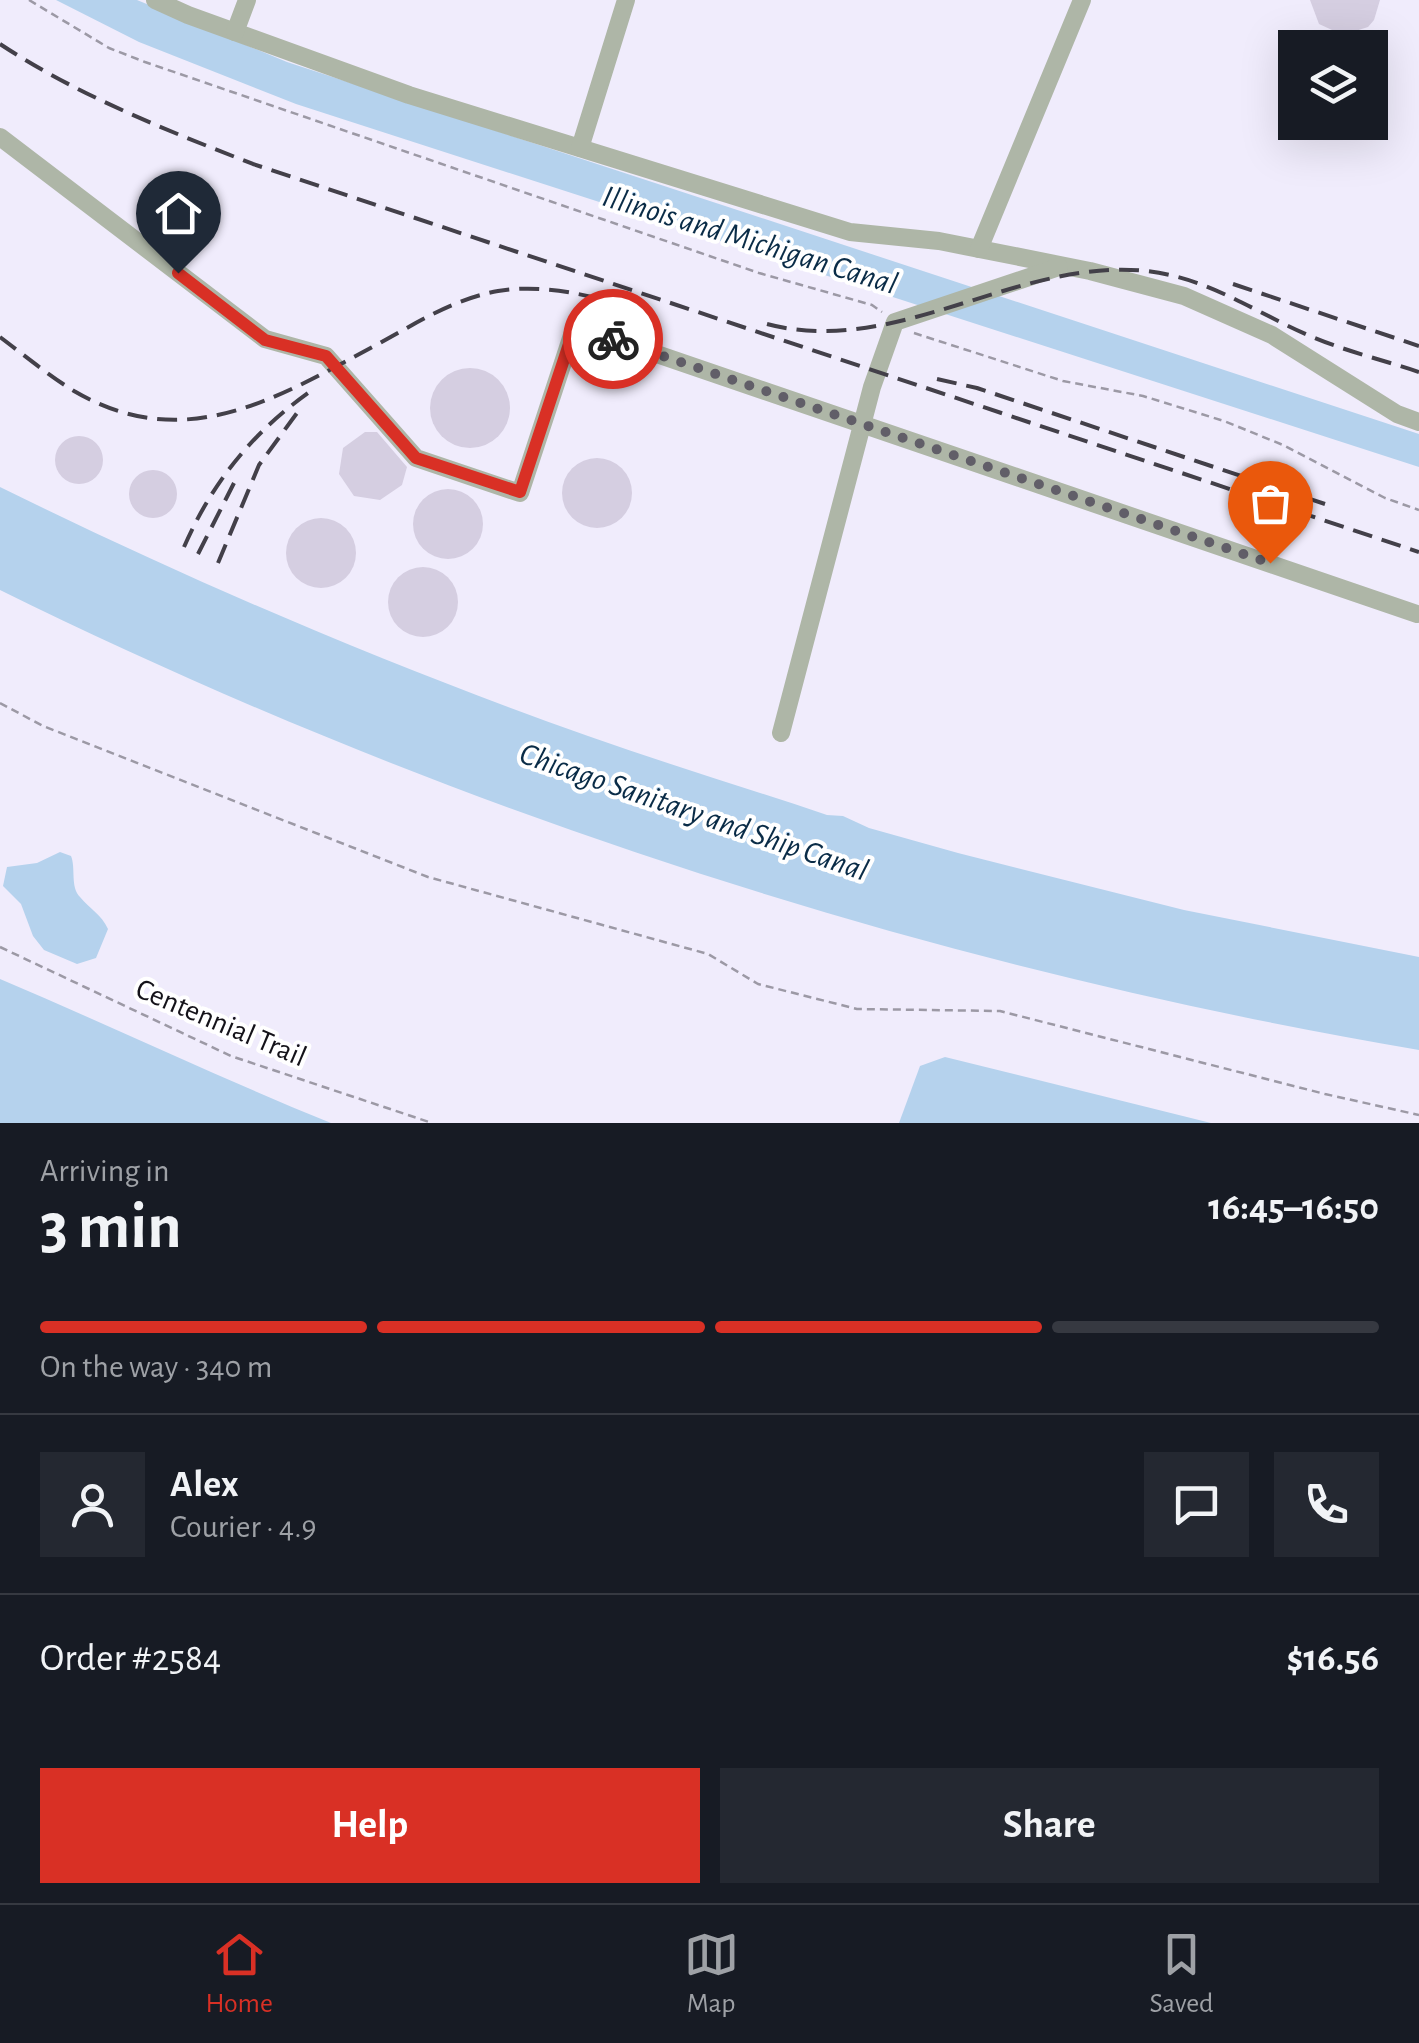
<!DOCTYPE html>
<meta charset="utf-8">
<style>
body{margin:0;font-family:"Alegreya Sans",sans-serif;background:#242831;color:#f1f3f6;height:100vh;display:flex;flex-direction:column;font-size:38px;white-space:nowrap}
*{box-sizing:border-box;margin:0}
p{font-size:32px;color:#9ea1a6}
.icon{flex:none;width:55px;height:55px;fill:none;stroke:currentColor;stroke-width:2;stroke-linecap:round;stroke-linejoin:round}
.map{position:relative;height:1123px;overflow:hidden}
.drawer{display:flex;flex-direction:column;background:#171b24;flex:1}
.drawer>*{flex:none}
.tools{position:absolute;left:1278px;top:30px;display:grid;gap:20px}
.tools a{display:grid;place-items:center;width:110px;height:110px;border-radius:0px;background:#171b24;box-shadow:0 10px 40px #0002;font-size:50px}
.pin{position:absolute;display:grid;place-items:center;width:85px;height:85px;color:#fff;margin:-102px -42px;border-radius:50% 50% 50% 0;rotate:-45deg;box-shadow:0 0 10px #0007}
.pin .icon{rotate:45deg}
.courier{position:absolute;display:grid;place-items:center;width:100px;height:100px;margin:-50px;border:8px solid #d93025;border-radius:50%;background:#fff;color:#222;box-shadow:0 2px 12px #0007}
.headline em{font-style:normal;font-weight:600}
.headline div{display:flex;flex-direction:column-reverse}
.headline{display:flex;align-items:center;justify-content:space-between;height:170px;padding:0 40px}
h1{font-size:65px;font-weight:600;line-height:75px}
.bar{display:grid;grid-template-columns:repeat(4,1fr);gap:15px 10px;align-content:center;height:120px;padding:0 40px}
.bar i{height:12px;border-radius:8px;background:#363941}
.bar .current{background:#d93025}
.bar p{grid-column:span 4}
.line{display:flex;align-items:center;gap:25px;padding:0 40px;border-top:2px solid #363941}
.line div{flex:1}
.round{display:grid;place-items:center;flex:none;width:105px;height:105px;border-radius:0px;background:#242831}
.primary-button{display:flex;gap:20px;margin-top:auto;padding:20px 40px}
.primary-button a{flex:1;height:115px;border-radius:0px;background:#d93025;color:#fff;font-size:40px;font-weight:600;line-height:115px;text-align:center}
.primary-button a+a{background:#242831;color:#f1f3f6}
.tabs{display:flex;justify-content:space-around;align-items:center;height:140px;border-top:2px solid #363941;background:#171b24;font-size:28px;color:#9ea1a6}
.tabs a{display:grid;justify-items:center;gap:5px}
.tabs .current{color:#d93025}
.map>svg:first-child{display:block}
</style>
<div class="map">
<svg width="1419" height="1123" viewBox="0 0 1419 1123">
<rect width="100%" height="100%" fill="#f0ecfc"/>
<g fill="#b5d2ed">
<polygon points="56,0 137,0 287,62 1419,434 1419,467 296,104 139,42"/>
<path d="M0,487c191,94 387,178 588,249 79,28 159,52 239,79l16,1 26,12 89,25 226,57 235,47v93c-490,-83 -973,-240 -1419,-460z"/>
<path d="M60,852l11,4c5,12 -1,31 9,41 10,12 21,17 28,32l-12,29 -19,6 -33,-14 -11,-14 -12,-32 -18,-18 4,-19 30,-4z"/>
<path d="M0,979c111,47 220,99 331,144h-331z"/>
<polygon points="945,1057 1211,1123 899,1123 920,1066"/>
</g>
<g fill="#d5cee1">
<polygon points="1310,0 1380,0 1374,20 1368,27 1343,35 1319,24"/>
<circle cx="470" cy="408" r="40"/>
<polygon points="365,432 377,432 407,467 402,485 380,500 354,496 339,474 343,448"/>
<circle cx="79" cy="460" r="24"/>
<circle cx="597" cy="493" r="35"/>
<circle cx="153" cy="494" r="24"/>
<circle cx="448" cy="524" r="35"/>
<circle cx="321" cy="553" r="35"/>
<circle cx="423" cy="602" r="35"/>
</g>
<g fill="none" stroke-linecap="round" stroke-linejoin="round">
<g stroke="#9c99a5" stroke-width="2.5" stroke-dasharray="8 5" stroke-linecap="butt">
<polyline points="29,0 109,48 145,62 759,273 872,305 882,312"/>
<polyline points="914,333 1063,381 1143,396 1224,421 1283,445 1385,498 1419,510"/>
<polyline points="0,703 43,726 428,877 708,954 758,984 857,1009 1000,1011 1325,1094 1419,1115"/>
<polyline points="0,947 231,1056 432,1123"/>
</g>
<g stroke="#aeb6a7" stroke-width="18">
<polyline points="155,0 188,15 409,95 850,232 939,241 1090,271 1184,296 1272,335 1397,414 1419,422"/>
<polyline points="235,32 247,0"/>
<polyline points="0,137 265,339 326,356 416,458 520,493 575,326 1417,614"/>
<polyline points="580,148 626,0"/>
<polyline points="979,249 1082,0"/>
<polyline points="781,733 872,387 895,322 1059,267"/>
</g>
<g stroke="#434049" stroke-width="4" stroke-dasharray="20 10" stroke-linecap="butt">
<path d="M0,44c79,52 166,86 253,120l1166,388"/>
<polyline points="1233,284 1419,346"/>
<path d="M767,324c117,31 228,-49 343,-54 84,-4 129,35 200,66 35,15 73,24 109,36"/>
<path d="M0,337c24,18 48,38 74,54 113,66 206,5 306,-48 38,-21 74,-44 118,-52 44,-7 84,3 127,14"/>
<polyline points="937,379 977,388 1325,504"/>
<path d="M184,547c28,-64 67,-113 124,-154"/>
<polyline points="198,554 234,483"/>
<polyline points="218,563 259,465 297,413"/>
</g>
</g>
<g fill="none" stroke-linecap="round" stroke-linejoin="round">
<polyline stroke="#615e68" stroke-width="10" stroke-dasharray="0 18" points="613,339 1270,563"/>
<polyline stroke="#d93025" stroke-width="12" points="178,273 265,340 326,356 416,458 520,492 575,326 613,339"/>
</g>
<g text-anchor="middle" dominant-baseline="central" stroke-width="8" stroke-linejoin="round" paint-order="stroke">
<g font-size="30" fill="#141219" stroke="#fff">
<text transform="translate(221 1023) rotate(23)">Centennial Trail</text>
</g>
<g font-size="32" font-style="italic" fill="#0a2c47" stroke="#fff">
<text transform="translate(750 240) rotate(17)">Illinois and Michigan Canal</text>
<text transform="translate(694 812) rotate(19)">Chicago Sanitary and Ship Canal</text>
</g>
</g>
</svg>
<div class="tools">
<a><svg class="icon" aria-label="layers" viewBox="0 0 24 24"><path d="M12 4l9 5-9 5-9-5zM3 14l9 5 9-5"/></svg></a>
</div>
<div class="pin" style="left:1270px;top:563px;background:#ea580c"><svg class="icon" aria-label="bag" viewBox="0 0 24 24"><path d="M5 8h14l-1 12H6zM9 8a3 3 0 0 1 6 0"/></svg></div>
<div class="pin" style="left:178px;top:273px;background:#1f2937"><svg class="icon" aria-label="home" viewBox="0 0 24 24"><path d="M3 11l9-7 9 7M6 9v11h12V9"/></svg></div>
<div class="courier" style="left:613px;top:339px"><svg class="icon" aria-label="bike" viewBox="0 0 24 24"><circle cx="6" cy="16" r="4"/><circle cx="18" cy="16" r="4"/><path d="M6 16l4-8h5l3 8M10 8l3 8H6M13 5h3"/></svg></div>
</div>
<section class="drawer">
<div class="headline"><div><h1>3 min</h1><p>Arriving in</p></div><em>16:45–16:50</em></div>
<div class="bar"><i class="current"></i><i class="current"></i><i class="current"></i><i></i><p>On the way · 340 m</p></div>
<div class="line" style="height:180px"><a class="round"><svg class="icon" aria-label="person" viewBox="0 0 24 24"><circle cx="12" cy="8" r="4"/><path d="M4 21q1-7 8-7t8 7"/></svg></a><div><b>Alex</b><p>Courier · 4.9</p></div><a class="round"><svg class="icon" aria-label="chat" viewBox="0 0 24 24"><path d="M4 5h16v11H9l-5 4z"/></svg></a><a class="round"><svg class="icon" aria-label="phone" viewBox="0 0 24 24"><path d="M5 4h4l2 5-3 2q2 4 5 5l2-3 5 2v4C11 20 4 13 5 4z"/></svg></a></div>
<div class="line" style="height:130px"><div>Order #2584</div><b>$16.56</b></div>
<div class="primary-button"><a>Help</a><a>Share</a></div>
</section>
<nav class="tabs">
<a class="current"><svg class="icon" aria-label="home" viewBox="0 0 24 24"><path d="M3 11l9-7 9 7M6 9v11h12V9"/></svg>Home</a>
<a><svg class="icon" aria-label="map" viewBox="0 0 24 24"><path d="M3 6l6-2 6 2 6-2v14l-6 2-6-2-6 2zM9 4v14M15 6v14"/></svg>Map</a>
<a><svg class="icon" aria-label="saved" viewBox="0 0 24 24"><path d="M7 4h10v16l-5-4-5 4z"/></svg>Saved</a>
</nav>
